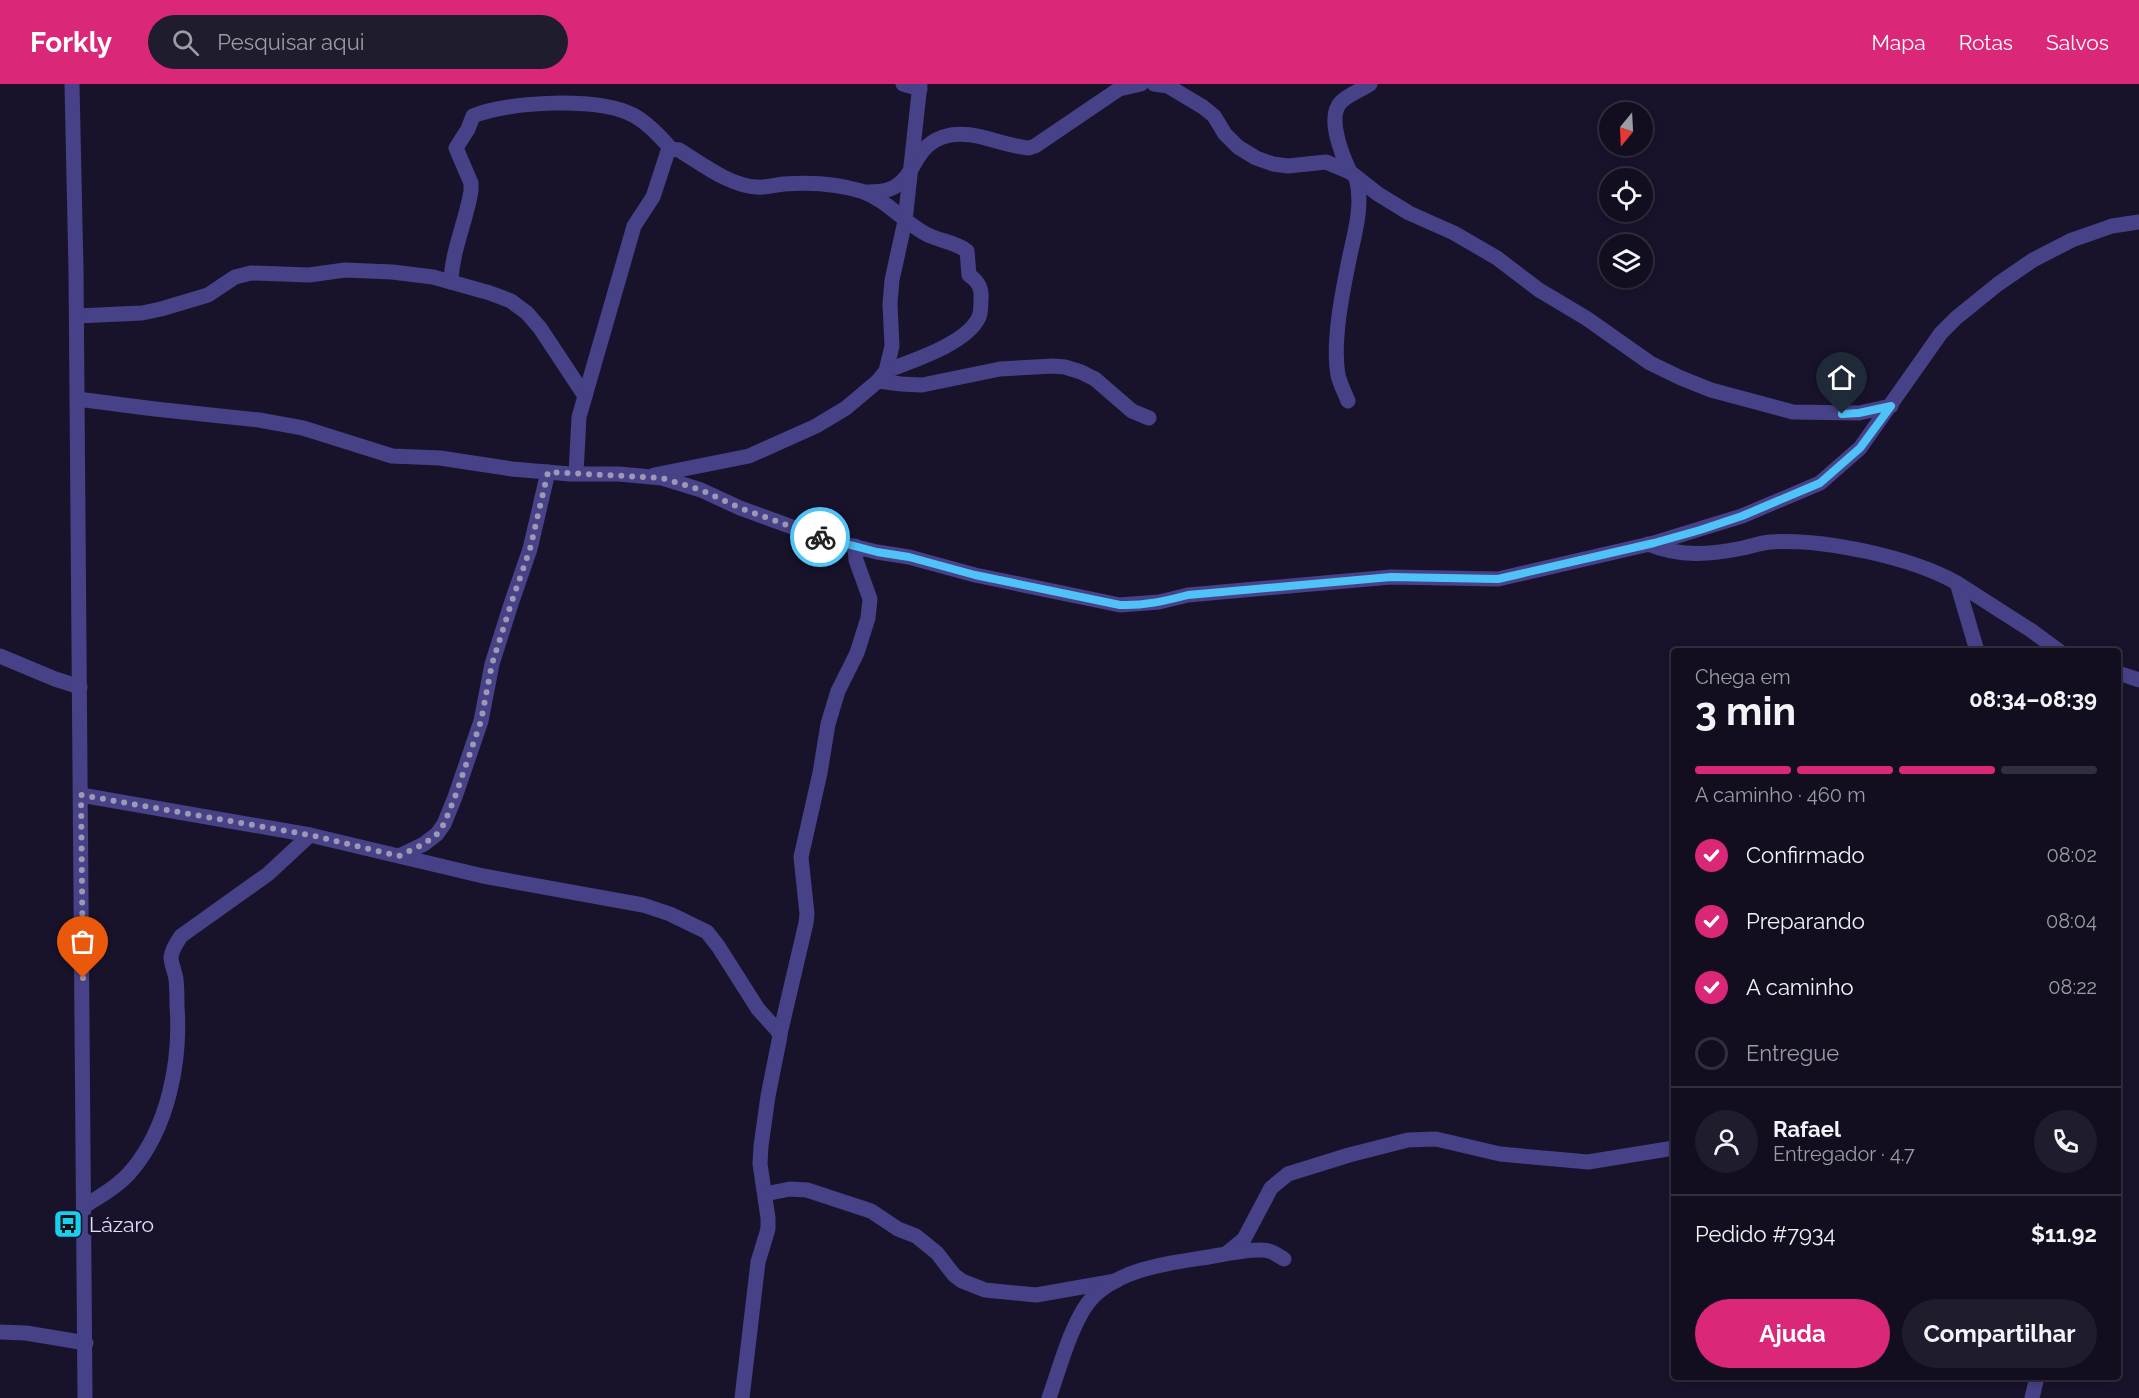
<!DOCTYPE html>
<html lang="pt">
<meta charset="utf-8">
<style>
body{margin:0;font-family:Raleway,sans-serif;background:#1f1c2d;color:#f1f3f6;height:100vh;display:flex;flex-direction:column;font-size:22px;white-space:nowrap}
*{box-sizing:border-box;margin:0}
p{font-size:20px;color:#9c9ca5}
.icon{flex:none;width:33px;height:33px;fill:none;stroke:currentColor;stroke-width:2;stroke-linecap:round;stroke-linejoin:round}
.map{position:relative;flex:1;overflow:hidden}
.drawer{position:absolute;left:1671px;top:564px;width:450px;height:732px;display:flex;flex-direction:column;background:#120e20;border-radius:6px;box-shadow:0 3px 9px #0003,0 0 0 2px #312e3e}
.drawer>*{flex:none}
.needle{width:39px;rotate:198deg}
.buttons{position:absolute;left:1599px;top:18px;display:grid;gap:12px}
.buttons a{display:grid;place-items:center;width:54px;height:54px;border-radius:50%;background:#120e20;box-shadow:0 3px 9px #0003,0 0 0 2px #312e3e;font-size:30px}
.pin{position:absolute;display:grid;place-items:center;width:51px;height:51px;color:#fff;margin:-62px -26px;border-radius:50% 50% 50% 0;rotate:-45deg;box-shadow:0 0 6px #0007}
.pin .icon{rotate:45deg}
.courier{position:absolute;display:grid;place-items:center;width:60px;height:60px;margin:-30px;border:4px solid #4fc3f7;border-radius:50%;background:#fff;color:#222;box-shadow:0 2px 8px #0007}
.overview em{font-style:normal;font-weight:700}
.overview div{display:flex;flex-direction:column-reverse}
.overview{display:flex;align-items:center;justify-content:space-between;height:102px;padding:0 24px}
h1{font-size:39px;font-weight:700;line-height:45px}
.bar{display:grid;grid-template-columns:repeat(4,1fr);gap:9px 6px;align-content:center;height:72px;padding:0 24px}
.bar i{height:8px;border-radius:4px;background:#312e3e}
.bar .on{background:#db2777}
.bar p{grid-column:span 4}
.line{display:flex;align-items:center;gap:15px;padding:0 24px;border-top:2px solid #312e3e}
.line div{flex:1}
.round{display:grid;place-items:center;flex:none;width:63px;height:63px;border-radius:32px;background:#1f1c2d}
ol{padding:0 24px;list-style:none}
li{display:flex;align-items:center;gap:18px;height:66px}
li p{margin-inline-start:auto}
li .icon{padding:6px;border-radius:50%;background:#db2777;color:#fff;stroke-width:4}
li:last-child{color:#9c9ca5}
li i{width:33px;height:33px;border:3px solid #312e3e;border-radius:50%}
.button{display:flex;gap:12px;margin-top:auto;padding:12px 24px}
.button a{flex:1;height:69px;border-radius:36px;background:#db2777;color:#fff;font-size:24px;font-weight:700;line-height:69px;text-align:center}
.button a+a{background:#1f1c2d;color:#f1f3f6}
header{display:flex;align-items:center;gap:36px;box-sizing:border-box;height:84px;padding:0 30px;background:#db2777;color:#fff}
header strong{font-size:28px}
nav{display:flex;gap:33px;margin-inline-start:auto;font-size:21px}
.search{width:420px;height:54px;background:#1f1c2d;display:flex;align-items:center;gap:15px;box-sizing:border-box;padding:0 21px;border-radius:33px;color:#9c9ca5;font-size:22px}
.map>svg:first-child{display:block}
</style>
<header>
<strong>Forkly</strong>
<div class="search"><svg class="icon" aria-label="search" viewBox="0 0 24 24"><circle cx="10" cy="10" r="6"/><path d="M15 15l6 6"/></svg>Pesquisar aqui</div>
<nav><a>Mapa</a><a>Rotas</a><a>Salvos</a></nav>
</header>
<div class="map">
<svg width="2139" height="1314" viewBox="0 0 2139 1314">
<rect width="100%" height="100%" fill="#18132b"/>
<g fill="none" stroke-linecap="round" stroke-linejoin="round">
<g stroke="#474187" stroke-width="15">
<polyline points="903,0 920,5"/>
<polyline points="1154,0 1168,2 1203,23 1214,32 1225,50 1238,63 1256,74 1273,80 1288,82 1326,78 1350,88 1378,110 1409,129 1454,149 1497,174 1539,206 1586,234 1650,279 1681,294 1711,306 1793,328 1859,329 1891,322"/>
<path d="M1350,88c-7,-15 -24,-55 -9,-70 7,-7 20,-12 29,-18"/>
<path d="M865,108c10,0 22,0 31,-6 20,-12 18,-39 47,-49 27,-10 58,9 86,11l6,-2 84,-57 22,-5"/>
<path d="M451,198c1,-32 15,-60 20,-91v-8l-15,-35 12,-19 5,-13c36,-15 125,-19 160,-1 15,8 27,21 38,34"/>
<polyline points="77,232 142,229 161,225 208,211 235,193 251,189 309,191 345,186 392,188 433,193 490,209 511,217 527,229 540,244 585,312"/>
<polyline points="878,297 901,300 922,301 1000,285 1053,282 1065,283 1081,288 1095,295 1132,327 1149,334"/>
<polyline points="77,315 155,325 259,336 303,344 392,372 440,374 512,385 570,390 619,390 662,394 701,406 740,424 828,456 877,468 909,473 975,491 1120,521 1159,518 1188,511 1391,493 1498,495 1654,459 1742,432 1820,399 1860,364 1941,249 1956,234 1998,200 2033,176 2072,156 2112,142 2139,138"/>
<path d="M1348,317c-3,-8 -8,-17 -10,-26 -6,-34 5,-86 12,-120 6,-26 13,-52 6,-78"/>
<path d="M576,390l3,-57 53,-184 2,-7 19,-29 15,-46 3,-2 8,1c23,14 51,36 78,37 9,1 18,-2 27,-3 25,-2 54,0 77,7 26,9 41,30 65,43 13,7 30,8 41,17l2,24c9,6 13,13 12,24 0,6 0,13 -2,18 -12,27 -68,44 -93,54"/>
<polyline points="654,391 749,372 816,342 846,324 878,297 886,287 892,262 890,220 892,196 905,137 920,0"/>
<path d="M1648,460c32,13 61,11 95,4 9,-2 17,-5 27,-6 52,-4 141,15 187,41l75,48 27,20"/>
<polyline points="1957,499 1977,567"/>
<polyline points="0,572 55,595 80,603"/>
<polyline points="2118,589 2139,596"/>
<polyline points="81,711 310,751 483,792 643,821 670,830 707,848 718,862 758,925 777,946 780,952 768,1012 761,1062 760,1080 768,1134 768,1145 758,1178 742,1314"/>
<polyline points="399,772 424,760 437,750 444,740 455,713 481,637 492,580 512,517 530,465 548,388"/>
<polyline points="780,950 806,839 807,830 801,773 820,689 828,640 838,607 857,569 868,534 870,515 856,476 855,462"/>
<polyline points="765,1110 790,1105 807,1106 871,1127 898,1145 916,1152 937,1169 954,1191 962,1197 985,1206 1036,1211 1116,1197"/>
<path d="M85,1122c15,-10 35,-21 47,-36 36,-43 49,-108 45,-164 0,-9 0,-18 -1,-27 -1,-7 -5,-15 -5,-22 1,-8 6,-15 10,-21l87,-62 42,-39"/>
<polyline points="1227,1169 1244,1155 1271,1104 1288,1090 1349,1071 1408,1056 1436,1055 1500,1070 1588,1078 1674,1064"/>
<polyline points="0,1248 26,1249 86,1259"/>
<path d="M1049,1314c10,-28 24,-81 44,-101 29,-29 77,-34 116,-40 16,-3 34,-7 50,-7 10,-1 17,4 25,9"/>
<polyline points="2032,1314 2037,1293"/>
</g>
<polyline stroke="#474187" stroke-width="15" points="72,0 76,186 85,1314"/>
</g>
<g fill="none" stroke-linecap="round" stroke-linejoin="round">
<polyline stroke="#9d98b4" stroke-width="6" stroke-dasharray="0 10.8" points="83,894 81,711 310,751 399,772 424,760 437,750 444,740 455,713 481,637 492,580 512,517 530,465 548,388 662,394 701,406 740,424 820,453"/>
<path stroke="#4fc3f7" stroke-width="8" d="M820,453l57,15 32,5 66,18 145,30c23,1 45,-4 68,-10l203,-18 107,2 156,-36 46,-13 42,-14 78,-33 40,-35 31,-42 -32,7 -17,1"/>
</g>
<defs>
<g id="bus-square" transform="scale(1.5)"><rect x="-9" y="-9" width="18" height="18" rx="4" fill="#17d0f1" stroke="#18132b"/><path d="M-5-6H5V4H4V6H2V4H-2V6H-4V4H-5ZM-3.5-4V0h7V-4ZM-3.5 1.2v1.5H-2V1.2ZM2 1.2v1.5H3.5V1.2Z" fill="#111"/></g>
</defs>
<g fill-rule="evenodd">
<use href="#bus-square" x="68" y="1140"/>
</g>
<g text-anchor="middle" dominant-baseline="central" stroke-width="6" stroke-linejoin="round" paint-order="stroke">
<g font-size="21" fill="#e4dffd" stroke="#18132b" text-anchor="start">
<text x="89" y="1140">Lázaro</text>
</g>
</g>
</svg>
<div class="buttons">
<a><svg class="needle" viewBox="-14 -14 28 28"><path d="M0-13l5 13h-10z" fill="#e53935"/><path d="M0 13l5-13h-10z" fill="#9c9ca5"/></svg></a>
<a><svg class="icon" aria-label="locate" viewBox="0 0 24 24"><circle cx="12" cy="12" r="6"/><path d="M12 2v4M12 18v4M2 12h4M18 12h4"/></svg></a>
<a><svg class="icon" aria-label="layers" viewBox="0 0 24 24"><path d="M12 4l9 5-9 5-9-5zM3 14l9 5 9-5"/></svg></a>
</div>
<div class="pin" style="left:83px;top:894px;background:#ea580c"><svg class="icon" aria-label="bag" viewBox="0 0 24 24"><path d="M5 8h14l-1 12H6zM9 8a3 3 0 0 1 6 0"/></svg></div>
<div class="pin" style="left:1842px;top:330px;background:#1f2937"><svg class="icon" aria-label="home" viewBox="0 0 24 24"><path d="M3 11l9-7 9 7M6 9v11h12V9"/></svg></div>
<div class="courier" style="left:820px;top:453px"><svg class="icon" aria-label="bike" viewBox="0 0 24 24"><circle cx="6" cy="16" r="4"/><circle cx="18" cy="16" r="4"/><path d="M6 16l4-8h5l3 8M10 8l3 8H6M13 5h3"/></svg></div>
<section class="drawer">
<div class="overview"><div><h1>3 min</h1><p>Chega em</p></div><em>08:34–08:39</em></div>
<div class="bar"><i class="on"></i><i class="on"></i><i class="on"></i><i></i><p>A caminho · 460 m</p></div>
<ol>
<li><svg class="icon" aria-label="check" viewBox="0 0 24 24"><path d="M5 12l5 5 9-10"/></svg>Confirmado<p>08:02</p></li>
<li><svg class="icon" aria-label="check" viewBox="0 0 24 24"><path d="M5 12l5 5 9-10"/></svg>Preparando<p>08:04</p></li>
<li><svg class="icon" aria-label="check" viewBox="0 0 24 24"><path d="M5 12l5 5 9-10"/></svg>A caminho<p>08:22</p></li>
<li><i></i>Entregue</li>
</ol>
<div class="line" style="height:108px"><a class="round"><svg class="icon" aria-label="person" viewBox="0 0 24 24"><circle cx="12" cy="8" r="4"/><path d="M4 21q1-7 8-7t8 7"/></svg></a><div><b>Rafael</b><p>Entregador · 4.7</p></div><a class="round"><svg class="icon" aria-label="phone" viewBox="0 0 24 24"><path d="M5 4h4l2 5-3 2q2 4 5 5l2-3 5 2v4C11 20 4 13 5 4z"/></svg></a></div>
<div class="line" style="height:78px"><div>Pedido #7934</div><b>$11.92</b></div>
<div class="button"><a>Ajuda</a><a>Compartilhar</a></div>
</section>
</div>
